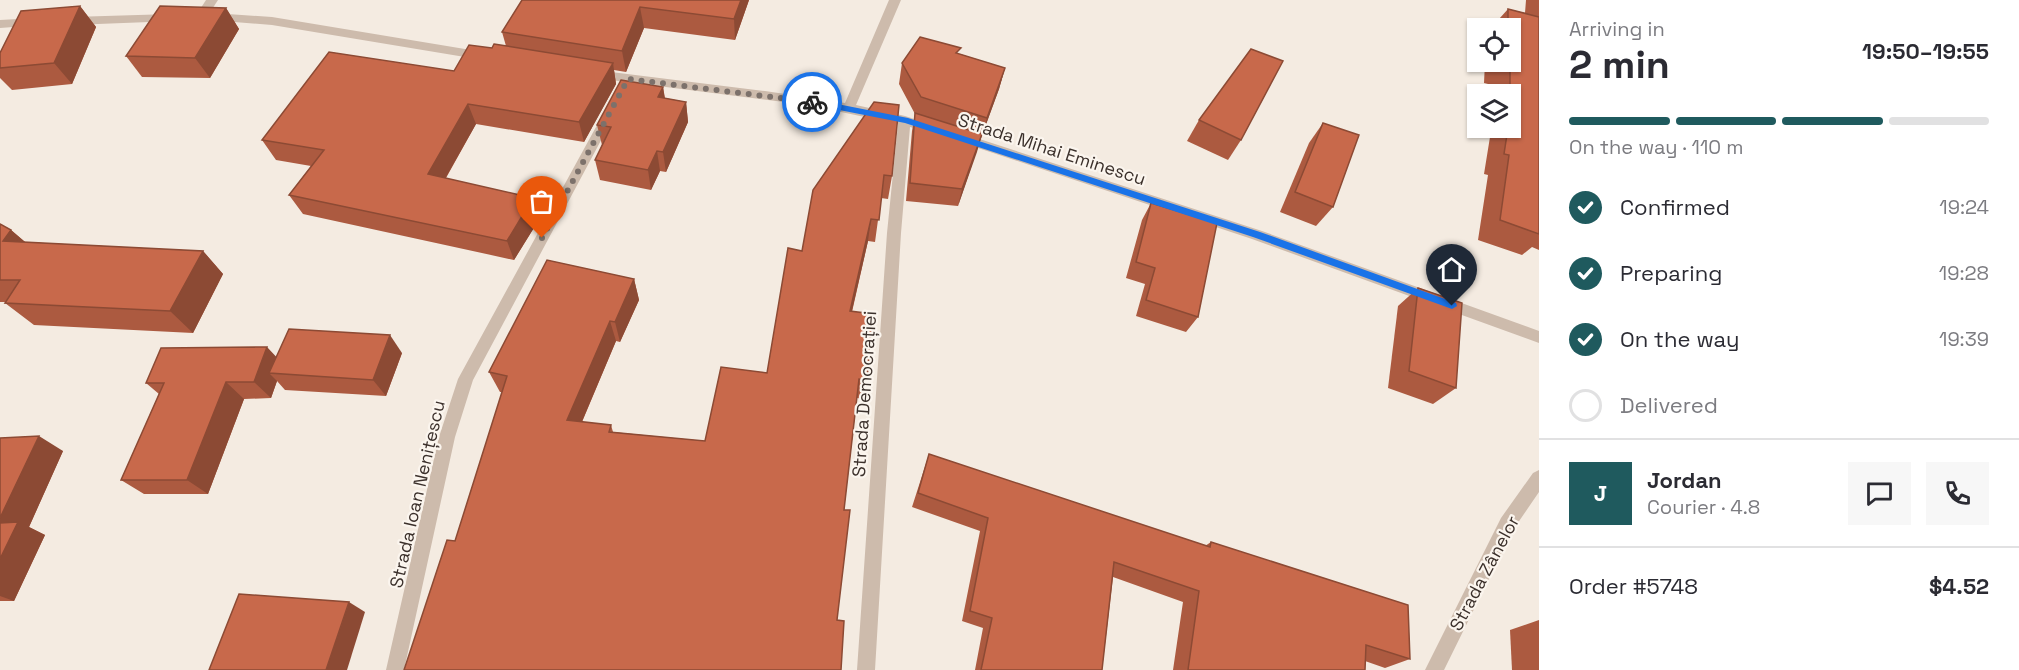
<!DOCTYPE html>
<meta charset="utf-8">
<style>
body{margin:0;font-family:"Space Grotesk",sans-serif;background:#f7f7f7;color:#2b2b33;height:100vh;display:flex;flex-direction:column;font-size:22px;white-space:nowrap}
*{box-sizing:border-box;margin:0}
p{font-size:20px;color:#7c7c81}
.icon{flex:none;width:33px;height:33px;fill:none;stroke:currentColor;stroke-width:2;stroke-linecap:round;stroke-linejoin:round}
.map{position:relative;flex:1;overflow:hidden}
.panel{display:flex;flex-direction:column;background:#fff;width:480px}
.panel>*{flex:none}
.buttons{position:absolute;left:1467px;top:18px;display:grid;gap:12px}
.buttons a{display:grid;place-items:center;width:54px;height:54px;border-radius:0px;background:#fff;box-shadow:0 2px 4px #0004;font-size:30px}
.pin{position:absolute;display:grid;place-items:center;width:51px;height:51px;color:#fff;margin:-62px -26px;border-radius:50% 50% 50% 0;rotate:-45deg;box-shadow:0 0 6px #0007}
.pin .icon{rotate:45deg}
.courier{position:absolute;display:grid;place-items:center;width:60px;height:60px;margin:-30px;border:4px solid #1a73e8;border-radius:50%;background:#fff;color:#222;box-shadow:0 2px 8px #0007}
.summary em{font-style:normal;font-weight:800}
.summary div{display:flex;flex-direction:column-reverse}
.summary{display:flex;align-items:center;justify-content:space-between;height:102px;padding:0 30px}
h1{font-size:39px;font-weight:800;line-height:45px}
.bar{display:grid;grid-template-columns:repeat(4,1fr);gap:9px 6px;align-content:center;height:72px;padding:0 30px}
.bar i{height:8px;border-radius:4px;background:#e1e1e2}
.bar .on{background:#1f5a5e}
.bar p{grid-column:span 4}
.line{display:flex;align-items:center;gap:15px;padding:0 30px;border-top:2px solid #e1e1e2}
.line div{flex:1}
.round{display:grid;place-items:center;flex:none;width:63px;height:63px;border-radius:0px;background:#f7f7f7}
ol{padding:0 30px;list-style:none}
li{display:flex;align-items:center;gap:18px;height:66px}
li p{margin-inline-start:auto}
li .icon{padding:6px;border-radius:50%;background:#1f5a5e;color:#fff;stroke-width:4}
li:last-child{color:#7c7c81}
li i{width:33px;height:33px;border:3px solid #e1e1e2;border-radius:50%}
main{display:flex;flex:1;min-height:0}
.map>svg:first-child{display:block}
</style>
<main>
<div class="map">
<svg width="1539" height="670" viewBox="0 0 1539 670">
<rect width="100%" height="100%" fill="#f4ebe1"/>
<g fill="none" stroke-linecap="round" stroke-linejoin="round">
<g fill="#cdbbac" fill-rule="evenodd">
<polygon points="206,0 218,0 205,20 197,20 195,17"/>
<polygon points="889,0 901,0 856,105 905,116 936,126 938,129 932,133 910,127 901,233 875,670 857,670 887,233 898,124 808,105 595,78 589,74 595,70 765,91 845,103"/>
<polygon points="213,13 272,17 483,52 489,56 483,60 272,25 209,20 209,14"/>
<polygon points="171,14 177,18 175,21 72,25 66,21 72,17"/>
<polygon points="36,18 42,22 40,25 0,28 0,20"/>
<polygon points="608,112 614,116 473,380 455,437 404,670 386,670 439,437 458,379 602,116"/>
<polygon points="961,133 1262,231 1539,331 1539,343 1252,239 957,141 955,138"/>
<polygon points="1539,470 1539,492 1513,530 1444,670 1425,670 1501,518 1533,473"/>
</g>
</g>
<g fill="#ac5a40">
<polygon points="522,0 749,0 735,40 644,28 626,72 614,70 616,84 584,142 476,124 446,178 540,218 514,260 303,214 289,195 311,166 276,160 262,140 454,71 492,48 506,46 502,32"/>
<polygon points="1526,0 1539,0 1539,250 1532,247 1522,255 1478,240 1488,175 1484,174 1490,137 1490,128 1510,128 1510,94 1491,94 1492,85 1484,83 1485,62 1510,62 1510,28 1491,28 1508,9 1525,13"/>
<polygon points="80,6 96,27 72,84 12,90 0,78 0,53"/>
<polygon points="226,8 239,29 210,78 142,77 126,56"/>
<polygon points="960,54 1005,68 999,89 981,138 958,206 906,201 912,131 915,114 899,84 902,63"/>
<polygon points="663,87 665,98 686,102 688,122 666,172 660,171 651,190 600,180 595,160 602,145 597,125"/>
<polygon points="874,102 892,176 888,199 881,198 875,242 868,241 852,312 867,380 864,399 857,398 844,510 837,620 841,670 455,541 502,392 500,392 489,372 634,279 639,300 620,342 616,341 582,422 611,425 613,432 705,441 767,373 802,251"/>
<polygon points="1199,120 1241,140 1228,160 1187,141"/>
<polygon points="1323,123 1333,207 1316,226 1280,212 1309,143"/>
<polygon points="1151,203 1198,317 1186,332 1136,316 1145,284 1126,278 1142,220"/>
<polygon points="0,224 11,230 25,242 203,251 223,274 193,333 34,325 5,303 6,302 0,302"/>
<polygon points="1418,288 1456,388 1433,404 1388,388 1398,306"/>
<polygon points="402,353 386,396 285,390 277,381 271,398 244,399 208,494 144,494 121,480 159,394 146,383 276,357"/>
<polygon points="0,438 63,451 29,527 45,535 14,601 0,601"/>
<polygon points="929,454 1205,546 1211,542 1410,659 1385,668 1365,661 1365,670 1173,670 1183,602 1113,577 1102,670 975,670 983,628 962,621 980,531 912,507"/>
<polygon points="1539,620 1539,670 1512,670 1510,630"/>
</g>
<g fill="#8c4a34">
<polygon points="741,0 749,0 735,40 734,19"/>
<polygon points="80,6 96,27 72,84 54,63"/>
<polygon points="640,7 644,28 626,72 622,51"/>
<polygon points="226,8 239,29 210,78 195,58"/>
<polygon points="613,63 616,84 584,142 579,122"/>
<polygon points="1005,68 999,89 981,138 987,118"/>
<polygon points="663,87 666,108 658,97"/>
<polygon points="686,102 688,122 666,172 663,152"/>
<polygon points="468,104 476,124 437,193 428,174"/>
<polygon points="982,134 977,152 958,206 962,189"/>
<polygon points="657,151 660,171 651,190 648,170"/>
<polygon points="533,198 540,218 514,260 507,241"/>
<polygon points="871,219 868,241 847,332 850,311"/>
<polygon points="11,230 38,253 3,241"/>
<polygon points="203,251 223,274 193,333 170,311"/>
<polygon points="634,279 639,300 620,342 615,322"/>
<polygon points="610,321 616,341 575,438 567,420"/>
<polygon points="390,335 402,353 386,396 373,380"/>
<polygon points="267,347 283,364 269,373 277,381 271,398 254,382"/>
<polygon points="226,382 244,399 208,494 187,480"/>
<polygon points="39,436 63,451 29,527 45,535 14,601 0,596 0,518"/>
<polygon points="349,602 365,612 347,670 326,670"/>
</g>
<g fill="#c8694b" stroke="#8c4a34" stroke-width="1.5">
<polygon points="522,0 741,0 734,19 640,7 622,51 502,32"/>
<polygon points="80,6 54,63 0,68 0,53 21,11"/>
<polygon points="160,6 226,8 195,58 126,56"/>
<polygon points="1508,9 1539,17 1539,234 1500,220 1509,155 1504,154 1508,128 1510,128 1510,64 1503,62 1510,62 1510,28 1504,28 1504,21 1508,22"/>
<polygon points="920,37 961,48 956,53 1005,68 987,118 921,97 902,63"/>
<polygon points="494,44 613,63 579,122 468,104 428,174 533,198 507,241 289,195 324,150 262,140 329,52 454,71 469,45 492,48"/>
<polygon points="1251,49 1283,61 1241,140 1199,120"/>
<polygon points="621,80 663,87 658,97 686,102 663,152 657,151 648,170 595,160 611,127 597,125"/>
<polygon points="874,102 899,105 892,176 884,175 879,220 871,219 850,311 873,314 867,380 859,379 844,510 850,510 837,620 844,621 841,670 404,670 447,540 455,541 507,376 489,372 547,260 634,279 615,322 610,321 567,420 611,425 609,432 705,441 721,367 767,373 788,248 802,251 813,190"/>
<polygon points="915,113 982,134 962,189 910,183"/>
<polygon points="1323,123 1359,135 1333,207 1295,192"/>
<polygon points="1151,203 1217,223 1198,317 1146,300 1155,268 1136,262"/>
<polygon points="0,224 11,230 3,241 203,251 170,311 5,303 20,280 0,280"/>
<polygon points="1418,288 1462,303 1456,388 1409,371"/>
<polygon points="289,329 390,335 373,380 269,373"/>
<polygon points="267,347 254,382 226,382 187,480 121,480 164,383 146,383 161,348"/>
<polygon points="39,436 0,518 0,438"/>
<polygon points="929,454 1210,547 1211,542 1408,605 1410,659 1366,645 1365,670 1188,670 1199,591 1114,562 1102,670 981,670 992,618 970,611 988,518 918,493"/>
<polygon points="18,522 0,559 0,523"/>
<polygon points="239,594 349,602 326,670 209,670"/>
</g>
<polygon fill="#1a73e8" points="812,99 908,118 1260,232 1456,303 1457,306 1452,309 1253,237 905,123 809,104 809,100"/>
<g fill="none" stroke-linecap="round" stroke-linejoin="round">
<polyline stroke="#7c716b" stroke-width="6" stroke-dasharray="0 10.8" points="542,238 628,79 812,102"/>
</g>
<g text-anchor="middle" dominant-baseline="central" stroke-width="4.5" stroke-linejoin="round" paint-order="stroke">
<g font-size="18" fill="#3b302b" stroke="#fbf5ee">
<text transform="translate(1052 149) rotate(18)">Strada Mihai Eminescu</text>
<text transform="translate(864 394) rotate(-86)">Strada Democrației</text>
<text transform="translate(417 494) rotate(-77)">Strada Ioan Nenițescu</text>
<text transform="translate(1484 573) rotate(-62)">Strada Zânelor</text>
</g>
</g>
</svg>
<div class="buttons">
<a><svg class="icon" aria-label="locate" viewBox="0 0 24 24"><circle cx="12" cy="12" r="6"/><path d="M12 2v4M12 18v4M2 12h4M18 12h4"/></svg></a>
<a><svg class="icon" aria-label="layers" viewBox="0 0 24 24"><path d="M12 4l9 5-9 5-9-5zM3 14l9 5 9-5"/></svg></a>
</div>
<div class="pin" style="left:542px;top:238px;background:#ea580c"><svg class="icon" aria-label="bag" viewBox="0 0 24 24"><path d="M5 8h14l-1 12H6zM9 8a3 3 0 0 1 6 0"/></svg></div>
<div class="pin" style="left:1452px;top:306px;background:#1f2937"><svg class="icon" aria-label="home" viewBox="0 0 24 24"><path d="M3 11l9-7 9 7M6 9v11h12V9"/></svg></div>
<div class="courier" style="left:812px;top:102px"><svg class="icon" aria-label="bike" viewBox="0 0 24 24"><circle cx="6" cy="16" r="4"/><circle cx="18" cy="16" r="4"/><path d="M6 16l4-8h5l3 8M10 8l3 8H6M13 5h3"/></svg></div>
</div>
<section class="panel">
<div class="summary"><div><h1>2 min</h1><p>Arriving in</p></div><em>19:50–19:55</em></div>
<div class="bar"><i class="on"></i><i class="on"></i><i class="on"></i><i></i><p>On the way · 110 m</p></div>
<ol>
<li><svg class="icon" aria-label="check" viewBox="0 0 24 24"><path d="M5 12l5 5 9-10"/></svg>Confirmed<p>19:24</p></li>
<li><svg class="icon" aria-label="check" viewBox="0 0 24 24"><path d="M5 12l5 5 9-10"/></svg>Preparing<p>19:28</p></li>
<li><svg class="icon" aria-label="check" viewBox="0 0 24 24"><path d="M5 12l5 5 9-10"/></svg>On the way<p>19:39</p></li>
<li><i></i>Delivered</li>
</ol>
<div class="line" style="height:108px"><b class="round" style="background:#1f5a5e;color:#fff">J</b><div><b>Jordan</b><p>Courier · 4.8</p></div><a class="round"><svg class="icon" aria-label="chat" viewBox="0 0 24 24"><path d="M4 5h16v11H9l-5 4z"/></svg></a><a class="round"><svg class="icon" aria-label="phone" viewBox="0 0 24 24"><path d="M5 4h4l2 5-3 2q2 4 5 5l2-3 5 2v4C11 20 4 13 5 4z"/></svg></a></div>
<div class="line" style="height:78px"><div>Order #5748</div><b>$4.52</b></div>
</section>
</main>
